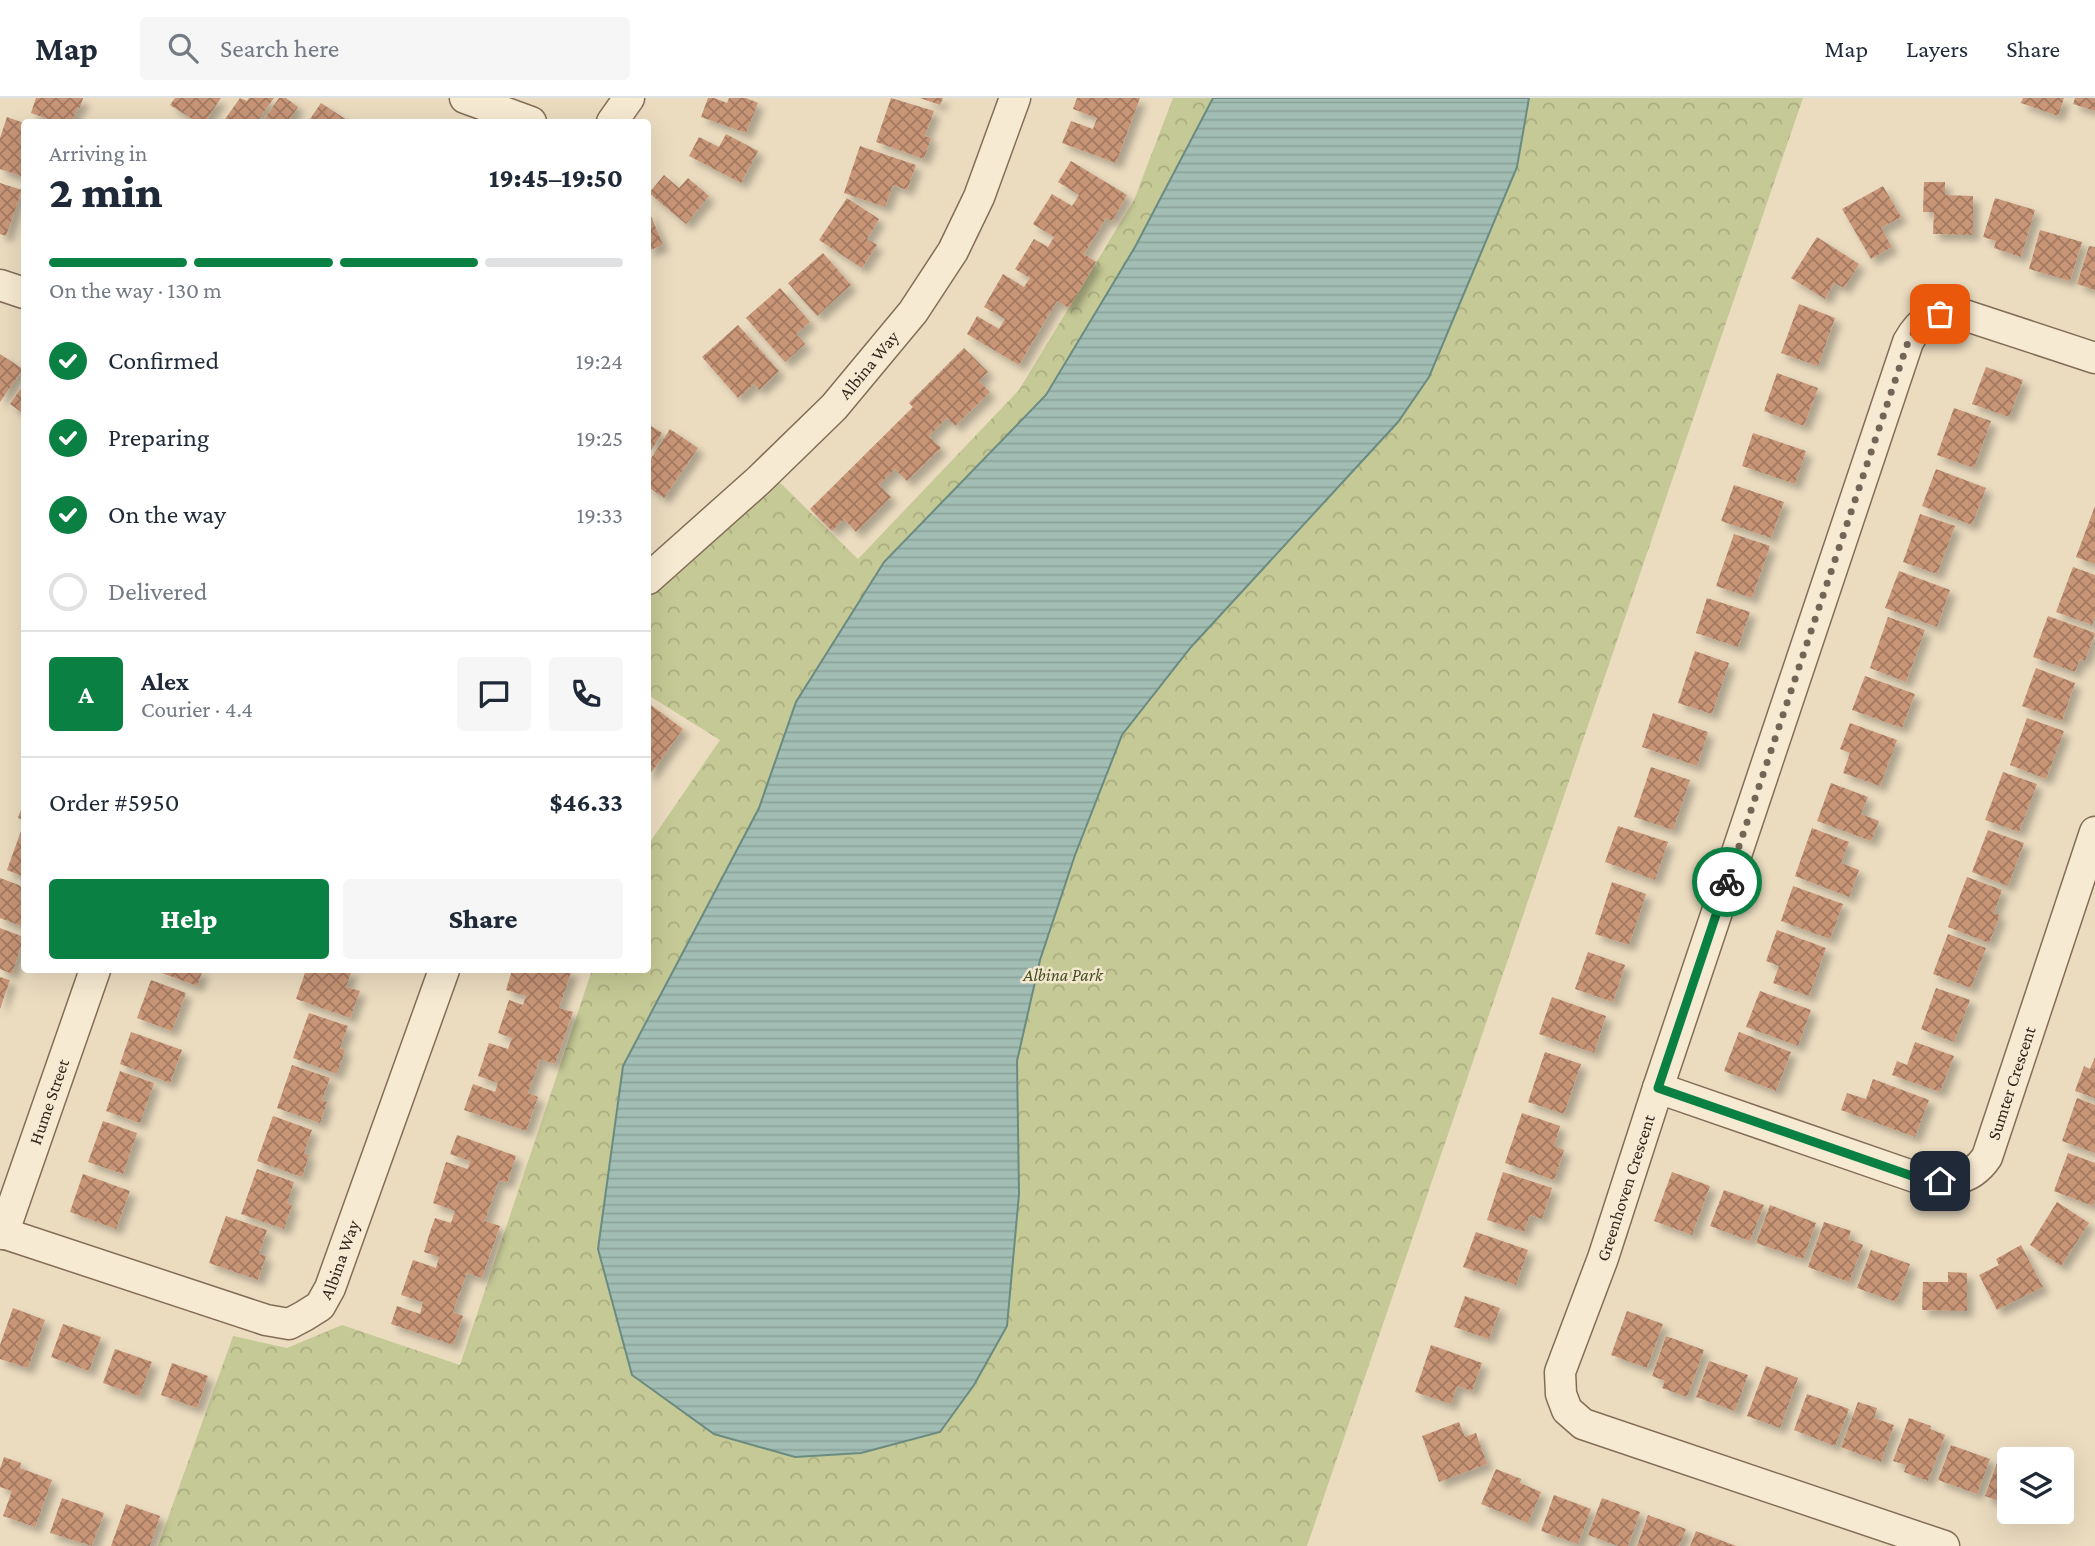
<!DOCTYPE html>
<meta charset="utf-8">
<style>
body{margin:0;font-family:"Crimson Pro",serif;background:#f6f6f7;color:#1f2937;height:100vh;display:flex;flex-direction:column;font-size:26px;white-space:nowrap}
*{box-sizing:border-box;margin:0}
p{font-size:23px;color:#747a83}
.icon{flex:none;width:38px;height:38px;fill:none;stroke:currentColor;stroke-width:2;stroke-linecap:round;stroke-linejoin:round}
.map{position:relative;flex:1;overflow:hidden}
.sheet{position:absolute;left:21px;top:21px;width:630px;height:854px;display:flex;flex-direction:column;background:#fff;border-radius:7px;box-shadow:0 7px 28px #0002}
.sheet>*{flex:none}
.fabs{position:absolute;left:1997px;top:1349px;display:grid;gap:14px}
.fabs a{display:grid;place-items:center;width:77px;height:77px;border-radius:7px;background:#fff;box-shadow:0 7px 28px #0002;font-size:35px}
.pin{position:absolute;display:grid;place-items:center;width:60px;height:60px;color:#fff;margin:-30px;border-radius:14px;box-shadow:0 4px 10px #0006}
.courier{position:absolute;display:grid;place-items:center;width:70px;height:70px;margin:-35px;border:5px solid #0b8043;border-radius:50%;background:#fff;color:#222;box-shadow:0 2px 9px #0007}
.summary em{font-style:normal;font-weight:800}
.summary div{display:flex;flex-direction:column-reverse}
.summary{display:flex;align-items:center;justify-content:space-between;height:119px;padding:0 28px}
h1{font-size:46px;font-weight:800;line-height:52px}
.bar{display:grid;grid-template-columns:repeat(4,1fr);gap:10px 7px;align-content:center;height:84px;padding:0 28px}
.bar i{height:9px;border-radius:5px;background:#e0e1e3}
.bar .current{background:#0b8043}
.bar p{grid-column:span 4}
.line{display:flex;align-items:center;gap:18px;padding:0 28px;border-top:2px solid #e0e1e3}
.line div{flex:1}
.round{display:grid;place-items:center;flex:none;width:74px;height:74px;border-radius:7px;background:#f6f6f7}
ol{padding:0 28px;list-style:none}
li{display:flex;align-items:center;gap:21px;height:77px}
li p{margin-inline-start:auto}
li .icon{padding:7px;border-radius:50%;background:#0b8043;color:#fff;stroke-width:4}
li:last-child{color:#747a83}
li i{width:38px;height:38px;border:4px solid #e0e1e3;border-radius:50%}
.cta{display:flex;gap:14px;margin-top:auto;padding:14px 28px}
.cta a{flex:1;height:80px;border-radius:7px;background:#0b8043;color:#fff;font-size:28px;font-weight:800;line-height:80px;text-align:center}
.cta a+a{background:#f6f6f7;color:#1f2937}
header{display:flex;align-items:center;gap:42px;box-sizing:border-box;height:98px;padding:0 35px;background:#fff;border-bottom:2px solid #e0e1e3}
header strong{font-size:33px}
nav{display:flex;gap:38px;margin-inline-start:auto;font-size:24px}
.search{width:490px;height:63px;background:#f6f6f7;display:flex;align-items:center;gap:18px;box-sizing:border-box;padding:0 24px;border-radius:7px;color:#747a83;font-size:26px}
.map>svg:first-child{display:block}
</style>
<header>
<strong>Map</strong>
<div class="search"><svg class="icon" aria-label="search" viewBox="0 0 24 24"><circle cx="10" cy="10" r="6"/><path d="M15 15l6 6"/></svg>Search here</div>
<nav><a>Map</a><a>Layers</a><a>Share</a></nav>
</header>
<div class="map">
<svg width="2095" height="1448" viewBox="0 0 2095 1448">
<defs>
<pattern id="park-crowns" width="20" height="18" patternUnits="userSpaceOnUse" patternTransform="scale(1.75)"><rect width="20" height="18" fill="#c5c995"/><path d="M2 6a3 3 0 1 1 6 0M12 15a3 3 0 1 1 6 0" fill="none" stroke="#aaad80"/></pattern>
<pattern id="water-rules" width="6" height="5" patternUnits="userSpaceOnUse" patternTransform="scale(1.75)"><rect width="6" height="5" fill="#a2beb4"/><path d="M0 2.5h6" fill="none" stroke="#8ca39a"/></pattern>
<pattern id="building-cross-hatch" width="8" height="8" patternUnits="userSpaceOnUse" patternTransform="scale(1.75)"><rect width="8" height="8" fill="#c89577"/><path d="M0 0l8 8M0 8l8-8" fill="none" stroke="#a37a61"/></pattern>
<filter id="shadow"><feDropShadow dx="6" dy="6" stdDeviation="3.5" flood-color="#0004"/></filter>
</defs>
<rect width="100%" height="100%" fill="#ebdcc0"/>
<polygon fill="url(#park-crowns)" points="1173,0 1803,0 1307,1448 158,1448 233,1238 287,1250 342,1227 460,1267 592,872 648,872 648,747 720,642 648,597 648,501 676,474 768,373 858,461 1019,292 1134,102"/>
<polygon fill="url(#water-rules)" stroke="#6a8b81" stroke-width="2" points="1213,0 1529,0 1517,69 1429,279 1398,324 1191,549 1122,637 1075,757 1040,862 1017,963 1019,1096 1007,1228 974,1287 940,1334 861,1355 795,1359 714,1336 632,1277 598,1151 623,968 759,710 796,604 884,464 1046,297 1135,149"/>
<g fill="url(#building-cross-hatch)" filter="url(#shadow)">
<polygon points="36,0 83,0 80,10 78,9 72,24 56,24 31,15"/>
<polygon points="175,0 221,0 205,24 197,24 170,7"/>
<polygon points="240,0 247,3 249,0 274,0 257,24 223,24"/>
<polygon points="279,0 286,0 298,9 288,24 262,24"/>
<polygon points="708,0 714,0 727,5 729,0 746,0 758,5 746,35 701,19"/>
<polygon points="891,0 934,13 925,38 931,40 924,61 876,44"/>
<polygon points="920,0 943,0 940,7"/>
<polygon points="1077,0 1140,0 1116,65 1062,45 1071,23 1093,31 1097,20 1073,11"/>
<polygon points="2023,0 2064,0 2058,18 2021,5"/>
<polygon points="2075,0 2095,0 2095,13 2073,6"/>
<polygon points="321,5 350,24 308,24"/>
<polygon points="7,19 24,25 24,79 0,71 0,40"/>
<polygon points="726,36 758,53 741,85 689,58 699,39 719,49"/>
<polygon points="860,48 916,67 907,92 893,87 885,109 844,95"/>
<polygon points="1071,63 1127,97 1112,123 1106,120 1084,156 1096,164 1069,210 1057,203 1019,267 967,236 977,218 999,231 1005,221 984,209 1003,176 1024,189 1030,180 1015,171 1034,141 1048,149 1054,139 1033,126 1052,96 1072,108 1079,97 1058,84"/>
<polygon points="664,77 679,90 688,80 709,98 686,126 649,95"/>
<polygon points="1924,84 1945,84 1945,97 1973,98 1973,137 1933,136 1934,114 1923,114"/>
<polygon points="0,85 22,92 6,138 0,136"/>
<polygon points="1883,88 1901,119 1881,130 1892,149 1871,161 1842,111"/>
<polygon points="847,100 879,121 867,141 877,147 862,170 819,142"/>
<polygon points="1995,100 2035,112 2021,159 1994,150 1996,143 1983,139"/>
<polygon points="648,111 663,147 648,153"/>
<polygon points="2040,132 2082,144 2070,183 2029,171"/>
<polygon points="1817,139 1859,166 1844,190 1834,185 1825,201 1791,180"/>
<polygon points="2089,148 2095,149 2095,192 2077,186"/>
<polygon points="823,155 851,187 817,218 788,185"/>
<polygon points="780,190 810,224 796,236 805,246 785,264 746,220"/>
<polygon points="1799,206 1835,220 1818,268 1781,255"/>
<polygon points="738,227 779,273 759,292 754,286 738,300 702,259"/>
<polygon points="964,250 988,274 979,283 990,294 955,328 947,320 929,338 941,350 907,383 895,371 879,387 891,399 856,434 844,421 832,433 810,411 913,309 909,305"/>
<polygon points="0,256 23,271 0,304"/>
<polygon points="1986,269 2023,282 2009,319 1972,306"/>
<polygon points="1777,275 1818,290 1804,328 1764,313"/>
<polygon points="24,286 24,316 10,306"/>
<polygon points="1954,310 1991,323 1974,370 1937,357"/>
<polygon points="648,326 662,335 648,358"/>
<polygon points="670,331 698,350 664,400 648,389 648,365"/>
<polygon points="1753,335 1806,353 1795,386 1742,368"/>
<polygon points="1936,371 1986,390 1972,427 1922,408"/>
<polygon points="1734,387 1784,404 1771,440 1721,423"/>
<polygon points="2095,408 2095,466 2076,459"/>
<polygon points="1920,416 1955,428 1937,476 1903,464"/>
<polygon points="1734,436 1770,448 1752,500 1716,488"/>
<polygon points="2073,469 2095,477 2095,518 2092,527 2056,514"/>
<polygon points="1899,473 1950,492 1937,529 1885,510"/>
<polygon points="1707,500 1750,514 1738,549 1696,535"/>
<polygon points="2048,518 2095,535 2085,563 2080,561 2075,574 2033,559"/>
<polygon points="1888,519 1925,532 1906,584 1870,570"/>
<polygon points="1695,553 1729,565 1712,616 1678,605"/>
<polygon points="2036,570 2075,585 2062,623 2022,608"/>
<polygon points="1865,578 1915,596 1902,630 1852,612"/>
<polygon points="648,605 683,631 648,679"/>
<polygon points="1653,615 1708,634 1697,668 1642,649"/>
<polygon points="2027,620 2064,633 2046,681 2010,667"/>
<polygon points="1850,625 1897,642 1880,688 1843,675 1850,655 1840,651"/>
<polygon points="1651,669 1690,682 1673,732 1634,719"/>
<polygon points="2003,674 2037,686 2019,734 1985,722"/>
<polygon points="1831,685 1868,699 1861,716 1879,723 1871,743 1817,723"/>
<polygon points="24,703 24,722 18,720"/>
<polygon points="1618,728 1668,744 1655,782 1605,764"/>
<polygon points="1812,730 1849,744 1841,765 1859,772 1849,799 1795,778"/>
<polygon points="1988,732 2024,745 2008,788 1972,774"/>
<polygon points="21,733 24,734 24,779 7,772"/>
<polygon points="1967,779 2002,792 1994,815 2000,817 1989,845 1948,829"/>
<polygon points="0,780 24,789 24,829 0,820"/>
<polygon points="1612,784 1646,796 1629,847 1595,836"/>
<polygon points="1793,788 1843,806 1830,841 1781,823"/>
<polygon points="0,830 24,839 12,876 0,871"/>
<polygon points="1777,832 1826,850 1809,898 1773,885 1779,868 1766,863"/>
<polygon points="1948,836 1986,850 1971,890 1933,876"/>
<polygon points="1588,854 1625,867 1613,904 1575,891"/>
<polygon points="154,872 203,872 197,888"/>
<polygon points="306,872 352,872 346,889 360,893 350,920 296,901"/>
<polygon points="512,872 572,872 559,910 573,914 555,966 540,961 528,995 538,999 526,1033 464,1012 473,986 495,994 498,985 478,978 489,945 508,951 512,940 498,935 509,902 523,907 526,898 506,892"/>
<polygon points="0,879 10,882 0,911"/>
<polygon points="151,882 186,895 172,933 137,920"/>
<polygon points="1936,890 1970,902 1954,944 1921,931"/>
<polygon points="1760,893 1811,912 1798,948 1746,929"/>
<polygon points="1552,899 1606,918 1594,955 1539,936"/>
<polygon points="309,915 348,928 340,950 345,952 337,976 293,960"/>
<polygon points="131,934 182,952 170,985 120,966"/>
<polygon points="1739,934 1791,954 1776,993 1724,973"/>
<polygon points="1915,944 1954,958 1940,994 1892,977 1897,963 1907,967"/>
<polygon points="1545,954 1581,966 1564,1016 1528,1004"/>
<polygon points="2095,959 2095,1000 2075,993 2084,968 2090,971"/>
<polygon points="292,967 330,980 322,1002 327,1004 320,1025 277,1010"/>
<polygon points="120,973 154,985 140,1025 106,1013"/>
<polygon points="1873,981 1929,1002 1915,1039 1841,1012 1847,995 1866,1001"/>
<polygon points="2077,1000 2095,1007 2095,1055 2062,1043"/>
<polygon points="1522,1015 1560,1028 1554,1048 1564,1052 1554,1082 1505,1065"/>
<polygon points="273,1018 312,1032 304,1055 309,1057 302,1079 257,1063"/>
<polygon points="103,1023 137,1035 123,1076 88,1064"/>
<polygon points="457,1037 516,1058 507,1085 499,1082 485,1123 500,1128 482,1180 467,1175 459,1197 453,1214 463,1218 453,1247 391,1226 397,1208 420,1216 423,1204 401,1197 413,1162 436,1170 439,1159 424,1154 429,1137 435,1120 451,1125 455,1113 433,1105 446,1064 468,1071 470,1063 450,1056"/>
<polygon points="2068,1055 2095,1065 2095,1102 2093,1108 2054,1093"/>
<polygon points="257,1071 294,1084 287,1105 292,1107 284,1131 241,1116"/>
<polygon points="1503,1074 1552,1090 1542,1121 1530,1117 1524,1134 1487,1122"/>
<polygon points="1672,1074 1710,1088 1692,1137 1654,1123"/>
<polygon points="83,1076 130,1093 116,1131 70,1114"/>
<polygon points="1724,1092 1764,1107 1750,1143 1710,1128"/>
<polygon points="2057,1104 2089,1125 2061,1168 2030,1147"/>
<polygon points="1770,1107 1816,1125 1803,1161 1756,1145"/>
<polygon points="226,1118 267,1132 259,1156 266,1158 258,1182 209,1165"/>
<polygon points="1824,1124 1851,1133 1848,1141 1863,1147 1849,1184 1808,1169"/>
<polygon points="1476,1134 1528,1152 1516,1187 1463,1169"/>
<polygon points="2021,1147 2043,1189 1997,1212 1979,1177 1999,1167 1996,1161"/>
<polygon points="1871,1152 1910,1166 1896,1204 1857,1190"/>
<polygon points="1948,1174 1967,1175 1967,1213 1922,1212 1923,1184 1948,1184"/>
<polygon points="1465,1198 1500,1210 1489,1241 1454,1229"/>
<polygon points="13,1210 45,1222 28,1270 0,1261 0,1247"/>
<polygon points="1627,1213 1663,1226 1647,1270 1611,1257"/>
<polygon points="63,1226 101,1239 89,1273 51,1259"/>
<polygon points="1666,1238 1704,1252 1687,1299 1662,1290 1665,1283 1652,1278"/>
<polygon points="1431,1247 1482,1265 1472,1293 1457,1288 1451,1306 1415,1294"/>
<polygon points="115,1251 152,1264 139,1298 103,1285"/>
<polygon points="1709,1263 1748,1277 1735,1313 1696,1299"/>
<polygon points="172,1265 208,1278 197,1310 161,1297"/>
<polygon points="1766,1268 1798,1280 1780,1330 1747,1318"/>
<polygon points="1807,1296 1849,1311 1835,1348 1794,1332"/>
<polygon points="1858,1304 1877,1310 1874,1320 1894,1327 1881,1364 1841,1349"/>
<polygon points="1909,1320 1931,1328 1930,1331 1945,1337 1928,1383 1904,1374 1906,1367 1893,1363"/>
<polygon points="1459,1324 1465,1339 1476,1335 1487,1366 1439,1384 1422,1338"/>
<polygon points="1951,1347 1990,1361 1977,1396 1938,1382"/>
<polygon points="4,1359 21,1365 20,1370 52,1382 35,1429 3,1418 12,1393 0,1389 0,1371"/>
<polygon points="1998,1362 2009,1366 2009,1407 1985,1398"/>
<polygon points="1496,1371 1521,1381 1520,1385 1541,1394 1528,1425 1481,1406"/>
<polygon points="1554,1397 1591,1411 1578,1446 1541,1433"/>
<polygon points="62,1400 104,1415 92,1448 50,1435"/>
<polygon points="1602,1400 1640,1414 1628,1448 1618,1448 1588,1437"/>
<polygon points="126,1406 160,1418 150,1448 111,1448"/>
<polygon points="1648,1417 1686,1431 1679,1448 1637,1448"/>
<polygon points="1696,1433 1736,1448 1690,1448"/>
</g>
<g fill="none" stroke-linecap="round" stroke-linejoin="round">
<g stroke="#836d59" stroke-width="33">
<g id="minor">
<polyline points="465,0 531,24"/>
<polyline points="612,24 629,0"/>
<polyline points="0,187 24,195"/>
<path id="s1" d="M648,481l111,-99 75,-73 79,-95 40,-61 26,-54 36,-99"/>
<path id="s2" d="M1658,990l257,89c29,5 54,7 72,-20l108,-325"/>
<path id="s3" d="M0,1134l266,88 23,4 15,-8 16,-10 10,-18 114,-318"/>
<path id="s4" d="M3,1136l92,-264"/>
<path id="s5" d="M1944,1448l-361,-122 -16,-14 -6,-16 -1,-22 43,-114 55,-170 250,-746c13,-24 24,-27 50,-29l137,45"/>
</g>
</g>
<use href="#minor" stroke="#f7ead2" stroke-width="30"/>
</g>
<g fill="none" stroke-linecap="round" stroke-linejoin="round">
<path stroke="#746656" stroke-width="7" stroke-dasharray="0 12.6" d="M1727,784l181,-540c8,-15 16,-22 32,-28"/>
<polyline stroke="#0b8043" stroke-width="9" points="1727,784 1658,990 1915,1079 1940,1083"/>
</g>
<g text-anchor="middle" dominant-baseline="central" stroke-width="5" stroke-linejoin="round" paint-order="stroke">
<g font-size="18" fill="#34271d" stroke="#f3e7cf">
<text stroke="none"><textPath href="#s1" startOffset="308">Albina Way</textPath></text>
<text stroke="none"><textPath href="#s2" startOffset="430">Sumter Crescent</textPath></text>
<text stroke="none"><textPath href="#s4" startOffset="140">Hume Street</textPath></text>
<text stroke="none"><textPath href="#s5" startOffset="637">Greenhoven Crescent</textPath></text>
<text stroke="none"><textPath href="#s3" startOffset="390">Albina Way</textPath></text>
</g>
<g font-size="18" font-style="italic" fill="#464f24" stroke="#f3e7cf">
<text x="1063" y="877">Albina Park</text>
</g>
</g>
</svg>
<div class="fabs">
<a><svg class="icon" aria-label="layers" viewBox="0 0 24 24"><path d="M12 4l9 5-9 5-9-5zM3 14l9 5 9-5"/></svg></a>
</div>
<div class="pin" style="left:1940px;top:216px;background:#ea580c"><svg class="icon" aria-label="bag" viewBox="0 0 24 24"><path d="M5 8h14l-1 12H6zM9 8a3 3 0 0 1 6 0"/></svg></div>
<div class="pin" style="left:1940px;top:1083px;background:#1f2937"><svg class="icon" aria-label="home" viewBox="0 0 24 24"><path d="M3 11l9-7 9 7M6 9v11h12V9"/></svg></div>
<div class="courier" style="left:1727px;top:784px"><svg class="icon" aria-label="bike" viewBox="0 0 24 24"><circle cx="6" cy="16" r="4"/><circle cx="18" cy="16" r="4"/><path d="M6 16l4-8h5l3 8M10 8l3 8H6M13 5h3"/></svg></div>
<section class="sheet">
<div class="summary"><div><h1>2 min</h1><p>Arriving in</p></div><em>19:45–19:50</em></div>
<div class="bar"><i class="current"></i><i class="current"></i><i class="current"></i><i></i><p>On the way · 130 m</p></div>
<ol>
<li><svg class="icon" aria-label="check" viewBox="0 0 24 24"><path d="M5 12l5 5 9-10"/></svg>Confirmed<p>19:24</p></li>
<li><svg class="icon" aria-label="check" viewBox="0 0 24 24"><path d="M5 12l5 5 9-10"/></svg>Preparing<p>19:25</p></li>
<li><svg class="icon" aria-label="check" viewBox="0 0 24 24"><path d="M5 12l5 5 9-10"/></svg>On the way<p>19:33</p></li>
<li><i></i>Delivered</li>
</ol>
<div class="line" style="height:126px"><b class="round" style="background:#0b8043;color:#fff">A</b><div><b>Alex</b><p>Courier · 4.4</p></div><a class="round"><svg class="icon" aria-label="chat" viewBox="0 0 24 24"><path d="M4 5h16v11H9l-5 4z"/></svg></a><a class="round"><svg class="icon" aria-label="phone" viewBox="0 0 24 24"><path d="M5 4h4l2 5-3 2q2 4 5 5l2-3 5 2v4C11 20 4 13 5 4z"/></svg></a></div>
<div class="line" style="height:91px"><div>Order #5950</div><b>$46.33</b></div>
<div class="cta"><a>Help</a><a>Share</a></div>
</section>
</div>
